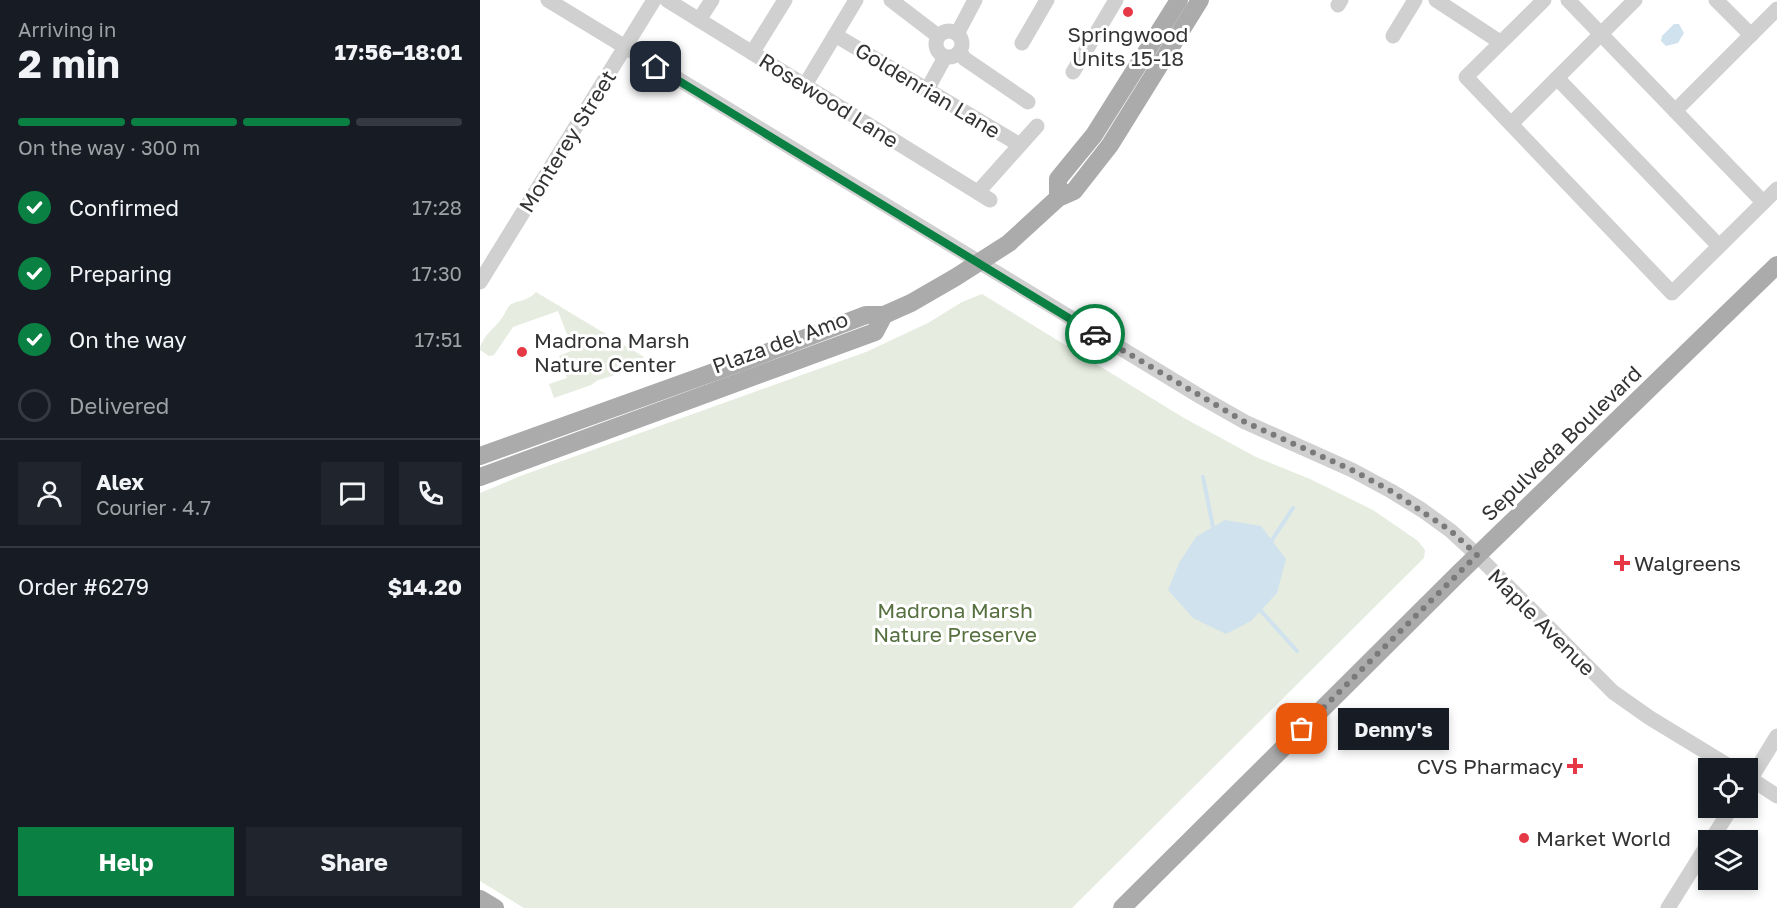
<!DOCTYPE html>
<meta charset="utf-8">
<style>
body{margin:0;font-family:"Golos Text",sans-serif;background:#20242c;color:#f1f3f6;height:100vh;display:flex;flex-direction:column;font-size:22px;white-space:nowrap}
*{box-sizing:border-box;margin:0}
p{font-size:20px;color:#9ea1a6}
.icon{flex:none;width:33px;height:33px;fill:none;stroke:currentColor;stroke-width:2;stroke-linecap:round;stroke-linejoin:round}
.map{position:relative;flex:1;overflow:hidden}
.details{display:flex;flex-direction:column;background:#171b24;width:480px}
.details>*{flex:none}
.controls{position:absolute;left:1218px;top:758px;display:grid;gap:12px}
.controls a{display:grid;place-items:center;width:60px;height:60px;border-radius:0px;background:#171b24;box-shadow:0 3px 9px #0003;font-size:30px}
.pin{position:absolute;display:grid;place-items:center;width:51px;height:51px;color:#fff;margin:-26px;border-radius:12px;box-shadow:0 3px 9px #0006}
.courier{position:absolute;display:grid;place-items:center;width:60px;height:60px;margin:-30px;border:4px solid #0b8043;border-radius:50%;background:#fff;color:#222;box-shadow:0 2px 8px #0007}
.bubble{position:absolute;height:42px;border-radius:0px;background:#171b24;box-shadow:0 3px 9px #0003;font-size:20px;font-weight:700;line-height:42px;text-align:center}
.overview em{font-style:normal;font-weight:700}
.overview div{display:flex;flex-direction:column-reverse}
.overview{display:flex;align-items:center;justify-content:space-between;height:102px;padding:0 18px}
h1{font-size:39px;font-weight:700;line-height:45px}
.bar{display:grid;grid-template-columns:repeat(4,1fr);gap:9px 6px;align-content:center;height:72px;padding:0 18px}
.bar i{height:8px;border-radius:4px;background:#363941}
.bar .current{background:#0b8043}
.bar p{grid-column:span 4}
.line{display:flex;align-items:center;gap:15px;padding:0 18px;border-top:2px solid #363941}
.line div{flex:1}
.round{display:grid;place-items:center;flex:none;width:63px;height:63px;border-radius:0px;background:#20242c}
ol{padding:0 18px;list-style:none}
li{display:flex;align-items:center;gap:18px;height:66px}
li p{margin-inline-start:auto}
li .icon{padding:6px;border-radius:50%;background:#0b8043;color:#fff;stroke-width:4}
li:last-child{color:#9ea1a6}
li i{width:33px;height:33px;border:3px solid #363941;border-radius:50%}
.cta{display:flex;gap:12px;margin-top:auto;padding:12px 18px}
.cta a{flex:1;height:69px;border-radius:0px;background:#0b8043;color:#fff;font-size:24px;font-weight:700;line-height:69px;text-align:center}
.cta a+a{background:#20242c;color:#f1f3f6}
main{display:flex;flex:1;min-height:0}
.map>svg:first-child{display:block}
</style>
<main>
<section class="details">
<div class="overview"><div><h1>2 min</h1><p>Arriving in</p></div><em>17:56–18:01</em></div>
<div class="bar"><i class="current"></i><i class="current"></i><i class="current"></i><i></i><p>On the way · 300 m</p></div>
<ol>
<li><svg class="icon" aria-label="check" viewBox="0 0 24 24"><path d="M5 12l5 5 9-10"/></svg>Confirmed<p>17:28</p></li>
<li><svg class="icon" aria-label="check" viewBox="0 0 24 24"><path d="M5 12l5 5 9-10"/></svg>Preparing<p>17:30</p></li>
<li><svg class="icon" aria-label="check" viewBox="0 0 24 24"><path d="M5 12l5 5 9-10"/></svg>On the way<p>17:51</p></li>
<li><i></i>Delivered</li>
</ol>
<div class="line" style="height:108px"><a class="round"><svg class="icon" aria-label="person" viewBox="0 0 24 24"><circle cx="12" cy="8" r="4"/><path d="M4 21q1-7 8-7t8 7"/></svg></a><div><b>Alex</b><p>Courier · 4.7</p></div><a class="round"><svg class="icon" aria-label="chat" viewBox="0 0 24 24"><path d="M4 5h16v11H9l-5 4z"/></svg></a><a class="round"><svg class="icon" aria-label="phone" viewBox="0 0 24 24"><path d="M5 4h4l2 5-3 2q2 4 5 5l2-3 5 2v4C11 20 4 13 5 4z"/></svg></a></div>
<div class="line" style="height:78px"><div>Order #6279</div><b>$14.20</b></div>
<div class="cta"><a>Help</a><a>Share</a></div>
</section>
<div class="map">
<svg width="1297" height="908" viewBox="0 0 1297 908">
<rect width="100%" height="100%" fill="#fff"/>
<g fill="#e6ecdf">
<path d="M56,292l108,65 -19,15 -27,8 -7,5 -37,13 -5,-14 18,-6 -8,-22 14,-6 -15,-39 -45,16 -19,28 -5,1 -9,-6c1,-13 15,-22 22,-32 3,-4 4,-9 8,-13 9,-6 15,-2 26,-13z"/>
<polygon points="502,294 704,418 776,457 830,479 893,510 938,541 945,550 944,558 592,908 44,908 0,881 0,493 43,475 386,352 448,323 482,302"/>
</g>
<g fill="#cfe2ee">
<polygon points="1194,24 1199,24 1204,33 1198,43 1186,46 1181,41 1182,36"/>
<polygon points="745,520 781,526 806,559 797,593 771,621 746,634 713,618 688,590 699,563 716,537"/>
</g>
<g fill="none" stroke-linecap="round" stroke-linejoin="round">
<g stroke="#cfe2ee" stroke-width="4">
<polyline points="723,477 733,527"/>
<polyline points="792,540 813,508"/>
<polyline points="781,611 817,651"/>
</g>
<g stroke="#d0d0d0" stroke-width="15">
<polyline points="68,0 721,397 765,422 872,470 911,491 942,510 971,531 997,555 1133,692 1170,718 1252,768"/>
<polyline points="187,0 510,200"/>
<polyline points="411,0 458,36"/>
<polyline points="956,0 1020,42"/>
<polyline points="1064,0 986,77 1192,293 1297,189"/>
<polyline points="1088,0 1283,202"/>
<polyline points="1236,0 1271,35"/>
<polyline points="858,5 861,0"/>
<polyline points="219,20 232,0"/>
<circle cx="469" cy="44" r="13"/>
<polyline points="477,34 495,0"/>
<polyline points="355,35 540,145"/>
<polyline points="913,36 935,0"/>
<polyline points="542,43 567,0"/>
<polyline points="479,52 485,59 548,102"/>
<polyline points="272,53 305,0"/>
<polyline points="593,72 636,0"/>
<polyline points="1077,78 1239,246"/>
<polyline points="325,85 376,0"/>
<polyline points="447,90 465,57"/>
<polyline points="1195,111 1297,9"/>
<polyline points="1031,124 1155,0"/>
<polyline points="498,192 557,126"/>
<polyline points="0,282 174,0"/>
<polyline points="1268,777 1297,796"/>
<polyline points="1268,783 1297,736"/>
<polyline points="1231,840 1252,807"/>
<polyline points="1188,908 1228,844"/>
</g>
<g stroke="#ababab" stroke-width="18">
<polyline points="578,198 578,179 614,135 699,0"/>
<polyline points="0,456 259,363 386,315 404,315 431,303 476,277 529,243 578,198 594,191 630,145 720,0"/>
<polyline points="0,477 395,332 404,315"/>
<polyline points="0,899 15,908"/>
<polyline points="642,908 978,574 1297,265"/>
</g>
</g>
<g fill="none" stroke-linecap="round" stroke-linejoin="round">
<polyline stroke="#7a7a7a" stroke-width="6" stroke-dasharray="0 10.8" points="615,334 765,422 872,470 911,491 971,531 997,555 822,729"/>
<polyline stroke="#0b8043" stroke-width="8" points="176,67 615,334"/>
</g>
<g fill="#e63946" stroke="#fff" stroke-width="2">
<circle cx="648" cy="12" r="6"/>
<circle cx="42" cy="352" r="6"/>
<path d="M1139 554h6v6h6v6h-6v6h-6v-6h-6v-6h6z"/>
<path d="M1092 757h6v6h6v6h-6v6h-6v-6h-6v-6h6z"/>
<circle cx="1044" cy="838" r="6"/>
</g>
<g text-anchor="middle" dominant-baseline="central" stroke-width="6" stroke-linejoin="round" paint-order="stroke">
<g font-size="21" fill="#333" stroke="#fff" text-anchor="start">
<text x="648" y="34" text-anchor="middle">Springwood<tspan x="648" dy="24">Units 15-18</tspan></text>
<text x="54" y="340">Madrona Marsh<tspan x="54" dy="24">Nature Center</tspan></text>
<text x="1154" y="563">Walgreens</text>
<text x="1083" y="766" text-anchor="end">CVS Pharmacy</text>
<text x="1056" y="838">Market World</text>
</g>
<g font-size="21" fill="#333" stroke="#fff">
<text transform="translate(448 90) rotate(31)">Goldenrian Lane</text>
<text transform="translate(349 100) rotate(32)">Rosewood Lane</text>
<text transform="translate(87 141) rotate(-58)">Monterey Street</text>
<text transform="translate(300 342) rotate(-20)">Plaza del Amo</text>
<text transform="translate(1081 443) rotate(-44)">Sepulveda Boulevard</text>
<text transform="translate(1062 622) rotate(45)">Maple Avenue</text>
</g>
<g font-size="21" fill="#56703f" stroke="#fff">
<text x="475" y="610">Madrona Marsh<tspan x="475" dy="24">Nature Preserve</tspan></text>
</g>
</g>
</svg>
<div class="controls">
<a><svg class="icon" aria-label="locate" viewBox="0 0 24 24"><circle cx="12" cy="12" r="6"/><path d="M12 2v4M12 18v4M2 12h4M18 12h4"/></svg></a>
<a><svg class="icon" aria-label="layers" viewBox="0 0 24 24"><path d="M12 4l9 5-9 5-9-5zM3 14l9 5 9-5"/></svg></a>
</div>
<div class="pin" style="left:822px;top:729px;background:#ea580c"><svg class="icon" aria-label="bag" viewBox="0 0 24 24"><path d="M5 8h14l-1 12H6zM9 8a3 3 0 0 1 6 0"/></svg></div>
<div class="pin" style="left:176px;top:67px;background:#1f2937"><svg class="icon" aria-label="home" viewBox="0 0 24 24"><path d="M3 11l9-7 9 7M6 9v11h12V9"/></svg></div>
<div class="courier" style="left:615px;top:334px"><svg class="icon" aria-label="car" viewBox="0 0 24 24"><path d="M5 17H2v-5l4-1 3-4h7l3 4 3 1v5h-3M9 17h6M6 11h13"/><circle cx="7" cy="17" r="2"/><circle cx="17" cy="17" r="2"/></svg></div>
<div class="bubble" style="left:858px;top:708px;width:111px">Denny's</div>
</div>
</main>
